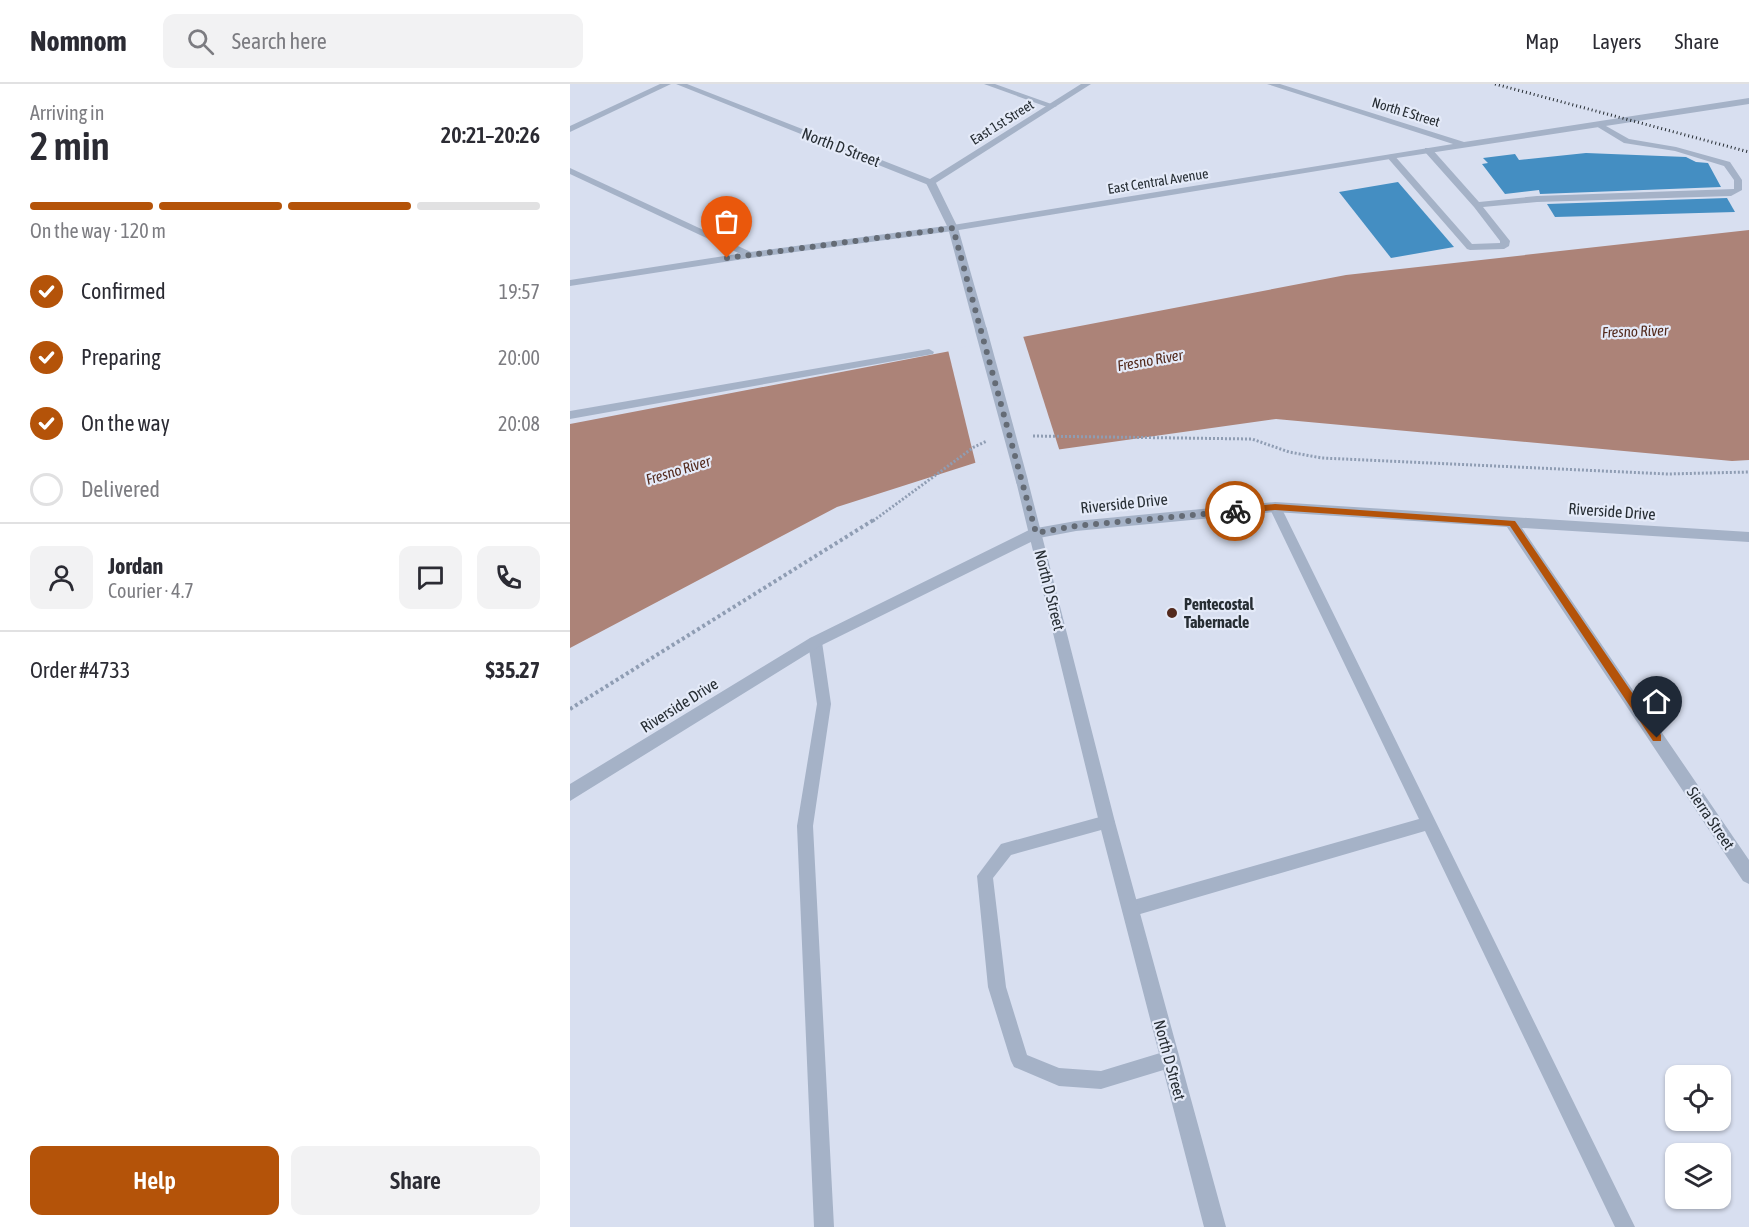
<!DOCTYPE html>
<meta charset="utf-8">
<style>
body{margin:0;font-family:"Asap Condensed",sans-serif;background:#f2f2f3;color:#2b2b33;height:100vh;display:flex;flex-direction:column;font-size:22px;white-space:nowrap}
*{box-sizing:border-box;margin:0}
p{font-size:20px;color:#7c7c81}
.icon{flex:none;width:33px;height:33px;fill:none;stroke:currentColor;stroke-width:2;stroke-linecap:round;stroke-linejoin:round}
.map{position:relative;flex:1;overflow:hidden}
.side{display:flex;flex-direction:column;background:#fff;width:570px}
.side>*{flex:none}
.buttons{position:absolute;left:1095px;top:981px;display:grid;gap:12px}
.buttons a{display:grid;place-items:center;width:66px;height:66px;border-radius:12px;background:#fff;box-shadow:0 2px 4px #0004;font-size:30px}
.pin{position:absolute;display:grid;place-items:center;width:51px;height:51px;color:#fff;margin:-62px -26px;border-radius:50% 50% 50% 0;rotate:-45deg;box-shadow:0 0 6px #0007}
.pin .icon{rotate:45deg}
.courier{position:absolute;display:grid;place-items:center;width:60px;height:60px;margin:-30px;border:4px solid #b45309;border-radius:50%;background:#fff;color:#222;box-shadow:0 2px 8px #0007}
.overview em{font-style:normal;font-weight:600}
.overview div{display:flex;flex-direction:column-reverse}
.overview{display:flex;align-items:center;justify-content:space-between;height:102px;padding:0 30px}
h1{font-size:39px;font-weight:600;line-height:45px}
.bar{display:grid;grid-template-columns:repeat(4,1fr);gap:9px 6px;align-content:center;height:72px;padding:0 30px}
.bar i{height:8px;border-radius:4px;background:#e1e1e2}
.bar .selected{background:#b45309}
.bar p{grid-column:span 4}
.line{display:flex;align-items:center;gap:15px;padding:0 30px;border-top:2px solid #e1e1e2}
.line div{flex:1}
.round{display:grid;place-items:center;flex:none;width:63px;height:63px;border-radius:12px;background:#f2f2f3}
ol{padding:0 30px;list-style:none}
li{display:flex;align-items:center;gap:18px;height:66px}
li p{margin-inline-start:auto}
li .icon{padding:6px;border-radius:50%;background:#b45309;color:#fff;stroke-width:4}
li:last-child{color:#7c7c81}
li i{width:33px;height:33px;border:3px solid #e1e1e2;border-radius:50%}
.button{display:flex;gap:12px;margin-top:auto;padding:12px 30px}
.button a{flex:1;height:69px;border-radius:12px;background:#b45309;color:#fff;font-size:24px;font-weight:600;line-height:69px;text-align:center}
.button a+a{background:#f2f2f3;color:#2b2b33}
header{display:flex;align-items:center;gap:36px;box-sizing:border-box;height:84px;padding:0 30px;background:#fff;border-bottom:2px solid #e1e1e2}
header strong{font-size:28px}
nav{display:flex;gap:33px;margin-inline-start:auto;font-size:21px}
.search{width:420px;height:54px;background:#f2f2f3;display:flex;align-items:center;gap:15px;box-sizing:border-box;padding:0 21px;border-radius:12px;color:#7c7c81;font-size:22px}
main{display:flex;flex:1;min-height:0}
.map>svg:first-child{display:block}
</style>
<header>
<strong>Nomnom</strong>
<div class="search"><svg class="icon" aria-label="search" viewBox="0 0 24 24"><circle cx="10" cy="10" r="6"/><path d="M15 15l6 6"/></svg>Search here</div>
<nav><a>Map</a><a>Layers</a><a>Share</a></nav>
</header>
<main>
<section class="side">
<div class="overview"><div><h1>2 min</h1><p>Arriving in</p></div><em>20:21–20:26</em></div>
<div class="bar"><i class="selected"></i><i class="selected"></i><i class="selected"></i><i></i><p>On the way · 120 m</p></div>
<ol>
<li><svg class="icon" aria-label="check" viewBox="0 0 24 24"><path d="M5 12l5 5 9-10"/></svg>Confirmed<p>19:57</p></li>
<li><svg class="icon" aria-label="check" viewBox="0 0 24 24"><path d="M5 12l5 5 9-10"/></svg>Preparing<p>20:00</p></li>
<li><svg class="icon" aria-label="check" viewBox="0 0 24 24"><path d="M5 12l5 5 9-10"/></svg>On the way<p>20:08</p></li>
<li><i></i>Delivered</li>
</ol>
<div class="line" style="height:108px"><a class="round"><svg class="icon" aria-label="person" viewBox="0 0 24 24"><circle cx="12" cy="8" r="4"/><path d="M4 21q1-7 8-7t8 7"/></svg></a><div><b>Jordan</b><p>Courier · 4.7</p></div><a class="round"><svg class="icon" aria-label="chat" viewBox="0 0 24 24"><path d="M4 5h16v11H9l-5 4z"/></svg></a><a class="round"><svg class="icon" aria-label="phone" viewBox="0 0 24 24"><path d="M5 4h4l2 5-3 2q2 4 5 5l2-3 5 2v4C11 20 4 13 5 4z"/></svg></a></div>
<div class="line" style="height:78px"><div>Order #4733</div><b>$35.27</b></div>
<div class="button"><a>Help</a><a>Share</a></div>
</section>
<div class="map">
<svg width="1179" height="1143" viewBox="0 0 1179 1143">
<rect width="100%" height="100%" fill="#d8dff0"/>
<polygon fill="#ac8378" points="1179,146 1179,376 1162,377 706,335 414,376 267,423 0,564 0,340 776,191"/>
<polygon fill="#d8dff0" points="453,252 490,368 406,381 378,266"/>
<g fill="#448ec2">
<polygon points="1016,69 1116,73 1126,78 1138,79 1151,103 970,110 969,106 935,110 912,80 918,79 913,74 945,70 949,76"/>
<polygon points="828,98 884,163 821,174 769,108"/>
<polygon points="1157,114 1165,128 985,133 977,120"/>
</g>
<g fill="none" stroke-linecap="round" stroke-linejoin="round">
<g stroke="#8f9db3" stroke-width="3" stroke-dasharray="2 2" stroke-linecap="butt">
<polyline points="463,352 682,355 719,368 752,374 1098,390 1179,388"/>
<polyline points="303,437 404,363 417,357"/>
</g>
<polyline stroke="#8f9db3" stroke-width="4" stroke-dasharray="3 3" stroke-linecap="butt" points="0,625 305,435"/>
<g fill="#a5b2c7" fill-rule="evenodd">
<polygon points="414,0 425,0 487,22 480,24"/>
<polygon points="1029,38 1059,55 1106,63 1160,78 1172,96 1172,106 1161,112 967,118 913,123 940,157 939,162 934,165 900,166 897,165 816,72 823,70 902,160 930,159 930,157 904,123 855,68 855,64 861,64 909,118 967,112 1164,105 1164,96 1154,82 1105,67 1054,59 1026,42 1025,40"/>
<polygon points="0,84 183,169 185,171 177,173 0,90"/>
<polygon points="359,265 364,268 363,270 0,335 0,327"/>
<polygon points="705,419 711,423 1065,1143 1045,1143 855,747 560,833 554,831 552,825 554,819 560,817 849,735 699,423"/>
<polygon points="245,553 250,554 252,558 261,620 243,742 264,1143 244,1143 227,742 247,620 238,558 240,554"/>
<polygon points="537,731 542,733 545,738 542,743 441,771 423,794 436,903 457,971 489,984 531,987 600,966 606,969 609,975 606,981 600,984 531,1005 489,1002 444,983 441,977 418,903 407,792 431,760"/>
</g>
<g fill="#a5b2c7" fill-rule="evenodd">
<polygon points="90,0 101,0 0,48 0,42"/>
<polygon points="106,0 117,0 360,95 511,0 521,0 361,102"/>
<polygon points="697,0 710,0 894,58 1179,14 1179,20 820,75 383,147 180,174 0,202 0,196 180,168 383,141 883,60"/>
<polygon points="705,418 1179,448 1179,458 952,444 1179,776 1179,800 1173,797 937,443 705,428 506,447 469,454 250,562 0,717 0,700 240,554 461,445 506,437"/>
</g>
<g fill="#a5b2c7" fill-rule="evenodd">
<polygon points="358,97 366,99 388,144 417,246 415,248 407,248 405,246 378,144 356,99"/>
<polygon points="452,392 458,397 545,738 656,1143 634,1143 529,738 446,397"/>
</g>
<polyline stroke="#262d33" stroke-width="3" stroke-dasharray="1 3" stroke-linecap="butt" points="925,0 1179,68"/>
<polyline stroke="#a5b2c7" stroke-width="12" points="411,246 452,397"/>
</g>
<polygon fill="#b45309" points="705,420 945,437 1091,651 1091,657 1083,657 940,442 705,426 665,430 660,427 665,424"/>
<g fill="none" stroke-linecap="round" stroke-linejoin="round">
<polyline stroke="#646b75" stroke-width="6" stroke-dasharray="0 10.8" points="157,174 383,144 466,449 506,442 665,427"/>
</g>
<circle fill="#532a1d" stroke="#e4eaf8" stroke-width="2" cx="602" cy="529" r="6"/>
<g text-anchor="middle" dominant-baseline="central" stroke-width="4.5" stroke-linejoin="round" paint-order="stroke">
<g font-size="14" fill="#262d33" stroke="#e4eaf8">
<text transform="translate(836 28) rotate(17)">North E Street</text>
<text transform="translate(432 38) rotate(-32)">East 1st Street</text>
<text transform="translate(588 97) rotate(-9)">East Central Avenue</text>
</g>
<g font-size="15" font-style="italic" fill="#532a1d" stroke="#e4eaf8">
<text transform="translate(1065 247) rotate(-2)">Fresno River</text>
<text transform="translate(580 276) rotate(-10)">Fresno River</text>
<text transform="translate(108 386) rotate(-17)">Fresno River</text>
</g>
<g font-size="16" fill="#262d33" stroke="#e4eaf8">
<text transform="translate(271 63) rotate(21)">North D Street</text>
<text transform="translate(554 419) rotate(-6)">Riverside Drive</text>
<text transform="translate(1042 427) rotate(4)">Riverside Drive</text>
<text transform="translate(480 506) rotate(76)">North D Street</text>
<text transform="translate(109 621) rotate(-32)">Riverside Drive</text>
<text transform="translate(1141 734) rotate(56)">Sierra Street</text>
<text transform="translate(600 976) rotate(75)">North D Street</text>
</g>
<g font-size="16" font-weight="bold" fill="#262d33" stroke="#e4eaf8" text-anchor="start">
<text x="614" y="520">Pentecostal<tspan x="614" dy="18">Tabernacle</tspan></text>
</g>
</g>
</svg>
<div class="buttons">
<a><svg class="icon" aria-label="locate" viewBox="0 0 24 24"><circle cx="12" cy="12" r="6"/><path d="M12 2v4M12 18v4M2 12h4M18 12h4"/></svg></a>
<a><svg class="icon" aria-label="layers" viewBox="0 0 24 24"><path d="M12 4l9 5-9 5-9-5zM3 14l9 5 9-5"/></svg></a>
</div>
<div class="pin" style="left:157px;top:174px;background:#ea580c"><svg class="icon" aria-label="bag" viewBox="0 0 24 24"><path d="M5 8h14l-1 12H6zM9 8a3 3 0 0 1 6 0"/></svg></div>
<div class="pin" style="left:1087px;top:654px;background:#1f2937"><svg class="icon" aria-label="home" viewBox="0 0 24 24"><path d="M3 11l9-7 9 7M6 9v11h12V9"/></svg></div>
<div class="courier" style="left:665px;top:427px"><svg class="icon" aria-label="bike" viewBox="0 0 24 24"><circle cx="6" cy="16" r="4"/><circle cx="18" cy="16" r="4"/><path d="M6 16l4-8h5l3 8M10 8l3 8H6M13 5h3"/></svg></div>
</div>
</main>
